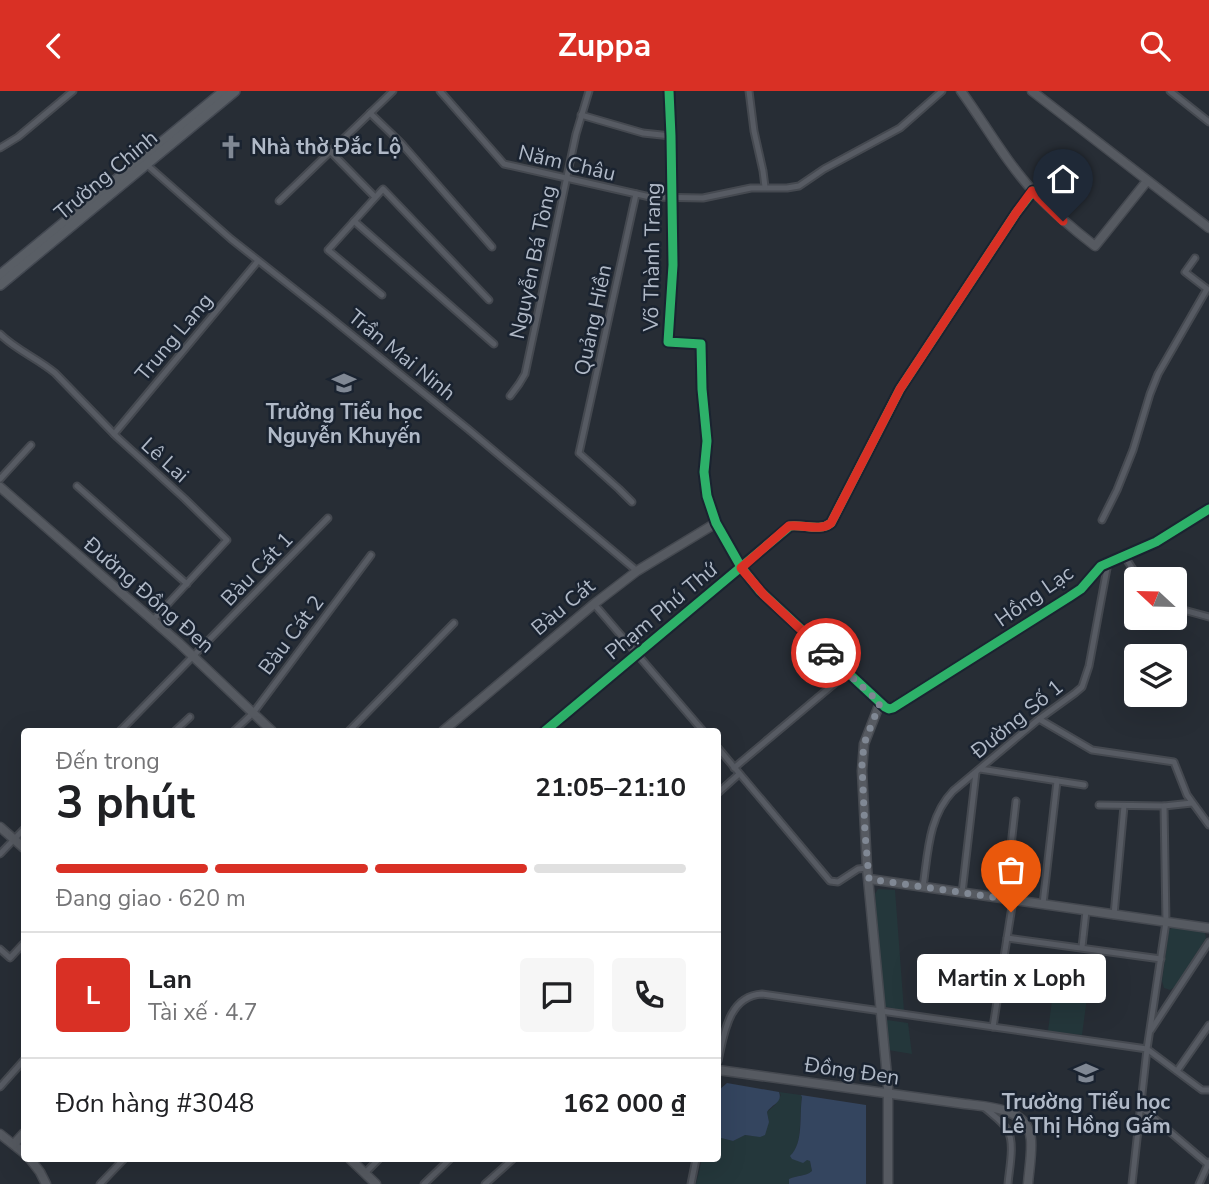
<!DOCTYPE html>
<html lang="vi">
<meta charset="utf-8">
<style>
body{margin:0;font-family:"Nunito Sans",sans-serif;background:#f6f6f6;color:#202124;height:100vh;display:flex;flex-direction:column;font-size:26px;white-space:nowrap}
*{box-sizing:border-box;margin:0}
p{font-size:23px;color:#757577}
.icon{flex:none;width:38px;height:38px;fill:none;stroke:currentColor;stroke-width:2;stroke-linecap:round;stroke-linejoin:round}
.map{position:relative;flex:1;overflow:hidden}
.sheet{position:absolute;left:21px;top:637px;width:700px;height:434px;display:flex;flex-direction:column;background:#fff;border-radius:7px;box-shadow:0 7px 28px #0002}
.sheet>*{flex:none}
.needle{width:46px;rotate:292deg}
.fabs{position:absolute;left:1124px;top:476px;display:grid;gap:14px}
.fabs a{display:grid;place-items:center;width:63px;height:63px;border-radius:7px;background:#fff;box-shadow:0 7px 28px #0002;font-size:35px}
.pin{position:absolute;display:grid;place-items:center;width:60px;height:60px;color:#fff;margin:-72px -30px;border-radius:50% 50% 50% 0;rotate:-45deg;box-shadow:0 0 7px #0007}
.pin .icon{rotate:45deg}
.courier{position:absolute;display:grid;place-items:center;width:70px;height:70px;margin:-35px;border:5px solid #d93025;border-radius:50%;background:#fff;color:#222;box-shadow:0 2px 9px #0007}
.bubble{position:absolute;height:49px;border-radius:7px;background:#fff;box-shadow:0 7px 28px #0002;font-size:23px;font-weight:700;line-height:49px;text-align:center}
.head em{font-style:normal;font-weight:700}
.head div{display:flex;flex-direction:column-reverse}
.head{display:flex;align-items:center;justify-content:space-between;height:119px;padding:0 35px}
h1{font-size:46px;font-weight:700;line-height:52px}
.bar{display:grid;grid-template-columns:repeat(4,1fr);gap:10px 7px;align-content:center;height:84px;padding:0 35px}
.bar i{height:9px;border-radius:5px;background:#e0e0e0}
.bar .current{background:#d93025}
.bar p{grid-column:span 4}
.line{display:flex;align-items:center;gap:18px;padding:0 35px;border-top:2px solid #e0e0e0}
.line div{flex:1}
.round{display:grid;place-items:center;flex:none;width:74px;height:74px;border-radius:7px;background:#f6f6f6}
header{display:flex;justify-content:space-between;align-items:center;height:91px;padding:0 35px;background:#d93025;color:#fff;font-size:32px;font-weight:700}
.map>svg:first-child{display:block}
</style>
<header><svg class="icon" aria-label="back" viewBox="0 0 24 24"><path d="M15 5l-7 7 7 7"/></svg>Zuppa<svg class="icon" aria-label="search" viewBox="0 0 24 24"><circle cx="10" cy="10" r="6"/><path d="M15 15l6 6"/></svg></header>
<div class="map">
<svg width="1209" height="1093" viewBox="0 0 1209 1093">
<rect width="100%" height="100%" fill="#272d35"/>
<g fill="#24373b">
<polygon points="878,798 895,799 904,920 883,915 875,803"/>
<polygon points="1173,836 1201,839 1205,842 1206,847 1175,896 1170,899 1164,897 1162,890 1169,839"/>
<polygon points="943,868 967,872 963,900 938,897"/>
<polygon points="1054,894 1088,899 1082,944 1048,940"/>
<polygon points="887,929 908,932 912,963 888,959 886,935"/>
<path d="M779,1001l22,3 1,2c-3,16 1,46 -10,57l18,7 2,10c-7,6 -15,4 -23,8v5h-93l6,-25h16v-17l3,-4 12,3 12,-6 9,1 15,-14 -2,-10 8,-7 6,-10z"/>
</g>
<g fill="#34455f">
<path d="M727,992l52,9c4,11 -7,12 -12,20l2,10 -4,13 -5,2 -15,-2 -12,6 -12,-3 -3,4v-51z"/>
<path d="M801,1004l65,10v79h-77v-5c8,-4 16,-2 23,-8l-2,-10 -3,-1 -4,3 -11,-4 -2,-3c14,-13 9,-40 12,-59z"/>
</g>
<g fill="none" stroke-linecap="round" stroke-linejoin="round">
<g stroke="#454950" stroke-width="9">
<g id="street">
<polyline points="440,0 504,73 650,106 703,107 751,97 787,97 799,95 824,78 900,37 942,0"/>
<polyline points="669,0 671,45 673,174 668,251 701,253 702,298 707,350 704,381 707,405 716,432"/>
<polyline points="749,0 754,40 763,80 765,96"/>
<polyline points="1170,0 1209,31"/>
<polyline points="370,22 401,52 492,156"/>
<polyline points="581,24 643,42 671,45"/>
<polyline points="0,57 18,46 73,0"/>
<polyline points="330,60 375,106"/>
<polyline points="146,73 231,148 326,223 468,338 637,480"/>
<polyline points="279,110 393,0"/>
<polyline points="354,130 494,253"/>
<polyline points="382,204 328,159 383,98 489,209"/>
<path d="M0,243c16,16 37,24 55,39l62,64 68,62 42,41 -74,80"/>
<polyline points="510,305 519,293 525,283 576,43 589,0"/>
<polyline points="114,343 258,170"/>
<polyline points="0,388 31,354"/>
<polyline points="77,395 187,493"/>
<polyline points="632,411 619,398 579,362 636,103"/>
<polyline points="1102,429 1117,399 1133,359 1150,303 1158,283 1207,198 1185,181 1195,167"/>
<polyline points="1125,466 1134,480 1145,488"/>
<polyline points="594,513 703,640"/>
<polyline points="1174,513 1180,518 1209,526"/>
<polyline points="1039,628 1092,659 1174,671 1187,704 1209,734"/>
<polyline points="120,640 328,427"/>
<polyline points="175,640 190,626"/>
<polyline points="234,640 253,622 371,464"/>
<polyline points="349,640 454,532"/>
<polyline points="718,657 830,790 838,791 858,778 867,777"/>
<polyline points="734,677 847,582"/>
<polyline points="980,678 1084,694"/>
<polyline points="718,702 739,683"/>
<polyline points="1099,714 1164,715 1192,712"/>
<polyline points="0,763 24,738"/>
<path d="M923,796c5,-33 5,-70 30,-96l86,-72 36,-26 7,-6 7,-21 19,-103"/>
<polyline points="962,802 976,681"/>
<polyline points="1005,808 1016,710"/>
<polyline points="1043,813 1057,690"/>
<polyline points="1114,824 1124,715"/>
<polyline points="1007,847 1161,868"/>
<polyline points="1082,856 1086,820"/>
<polyline points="0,858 10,867 24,852"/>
<polyline points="993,936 1013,809"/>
<polyline points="1151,939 1209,851"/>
<path d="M718,970c6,-26 10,-65 44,-67l385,55 55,41h7"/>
<polyline points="1177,980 1209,934"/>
<polyline points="0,996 24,969"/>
<path d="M983,1015c8,8 20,15 25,25 7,13 1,39 0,53"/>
<polyline points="1141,1016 1209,1074"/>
<polyline points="365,1082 379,1068"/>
<polyline points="100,1093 124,1068"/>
<polyline points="424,1093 450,1068"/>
<polyline points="485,1093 513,1068"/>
<polyline points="691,1093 696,1068"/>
<polyline points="1132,1093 1147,958 1166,831 1164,715"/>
<polyline points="1199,1093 1209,1071"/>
</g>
</g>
<g stroke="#454950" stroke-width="11">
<g id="secondary">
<path d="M961,0c24,33 45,71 73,101 19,20 39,37 61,54l52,-65"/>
<polyline points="1032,0 1209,137"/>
<polyline points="0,396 179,552 272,640"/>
<polyline points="880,612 864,653 862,680 867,777 888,995 888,1093"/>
<polyline points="443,640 594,513 637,480 716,432 741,476 760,500 885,616 890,618 1079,499 1101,475 1156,451 1209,418"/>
<path d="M545,640l245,-205c13,-2 30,6 41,-3l69,-134 116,-176 17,-22"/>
<polyline points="0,736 24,757"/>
<polyline points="869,788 1209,837"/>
<path d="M718,979l247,34c24,3 64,4 66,36 1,14 -2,30 -3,44"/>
<polyline points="0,1043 24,1062"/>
<polyline points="14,1053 24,1042"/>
<polyline points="30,1068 40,1081 46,1093"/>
<polyline points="350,1068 376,1093"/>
</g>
</g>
<g stroke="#444952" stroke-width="12">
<g id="primary">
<polyline points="0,184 224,0"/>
<polyline points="0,194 235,0"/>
</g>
</g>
<use href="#street" stroke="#575b63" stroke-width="5"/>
<use href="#secondary" stroke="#565a61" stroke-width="8"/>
<use href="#primary" stroke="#595e65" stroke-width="9"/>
<g stroke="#1a2330" stroke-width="13">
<g id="cycleway">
<polyline points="669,0 671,45 673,174 668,251 701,253 702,298 707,350 704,381 707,405 716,432 741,476 760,500 885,616 889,618 893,617 1069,506 1081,498 1101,475 1156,451 1209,418"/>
<path d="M545,640l245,-205c13,-2 30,6 41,-3l69,-134 116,-176 17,-22"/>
</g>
</g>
<use href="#cycleway" stroke="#2db169" stroke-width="9"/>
</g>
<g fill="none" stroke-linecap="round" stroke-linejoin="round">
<polyline stroke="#808894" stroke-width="7" stroke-dasharray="0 12.6" points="826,562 880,612 864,653 862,674 865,742 869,788 1013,809 1011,821"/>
<path stroke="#d93025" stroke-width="9" d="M826,562l-62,-58 -23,-27 48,-42c14,-2 31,6 42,-3l69,-134 116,-176 16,-22 31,30"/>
</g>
<defs>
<g id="church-bare" transform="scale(1.89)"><path d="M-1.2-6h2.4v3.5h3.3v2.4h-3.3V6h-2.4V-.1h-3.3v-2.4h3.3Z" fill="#808894" stroke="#1a2330" stroke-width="2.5" paint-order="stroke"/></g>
<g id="school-bare" transform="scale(1.89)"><path d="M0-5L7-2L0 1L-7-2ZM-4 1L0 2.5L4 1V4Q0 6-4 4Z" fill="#808894" stroke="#1a2330" stroke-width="2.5" paint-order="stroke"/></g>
</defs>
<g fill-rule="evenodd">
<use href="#church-bare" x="231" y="56"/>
<use href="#school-bare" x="344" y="292"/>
<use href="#school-bare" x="1086" y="982"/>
</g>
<g text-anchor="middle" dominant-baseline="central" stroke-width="5" stroke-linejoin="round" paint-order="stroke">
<g font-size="21" font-weight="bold" fill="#b0b9c7" stroke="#1a2330">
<text x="251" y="56" text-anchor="start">Nhà thờ Đắc Lộ</text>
<text x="344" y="321">Trường Tiểu học<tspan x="344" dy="24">Nguyễn Khuyến</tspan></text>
<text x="1086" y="1011">Trươờng Tiểu học<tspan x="1086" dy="24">Lê Thị Hồng Gấm</tspan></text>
</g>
<g font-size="21" fill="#b0b9c7" stroke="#1a2330">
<text transform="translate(567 72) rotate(13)">Năm Châu</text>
<text transform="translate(106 84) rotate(-40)">Trường Chinh</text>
<text transform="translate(652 166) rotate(-89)">Võ Thành Trang</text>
<text transform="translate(533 171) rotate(-78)">Nguyễn Bá Tòng</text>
<text transform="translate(593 229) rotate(-78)">Quảng Hiền</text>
<text transform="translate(174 246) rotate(-50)">Trung Lang</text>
<text transform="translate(402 264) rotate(39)">Trần Mai Ninh</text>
<text transform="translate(165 369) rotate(42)">Lê Lai</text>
<text transform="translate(257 478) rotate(-46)">Bàu Cát 1</text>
<text transform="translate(149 504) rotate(41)">Đường Đồng Đen</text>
<text transform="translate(1034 505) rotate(-35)">Hồng Lạc</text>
<text transform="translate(563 516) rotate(-40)">Bàu Cát</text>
<text transform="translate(661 520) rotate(-40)">Phạm Phú Thứ</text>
<text transform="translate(291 544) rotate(-53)">Bàu Cát 2</text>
<text transform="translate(1017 628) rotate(-39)">Đường Số 1</text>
<text transform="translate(852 980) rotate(8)">Đồng Đen</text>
</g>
</g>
</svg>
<div class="fabs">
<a><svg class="needle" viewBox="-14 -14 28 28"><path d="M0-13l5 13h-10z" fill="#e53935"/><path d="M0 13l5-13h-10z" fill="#757577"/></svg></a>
<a><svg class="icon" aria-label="layers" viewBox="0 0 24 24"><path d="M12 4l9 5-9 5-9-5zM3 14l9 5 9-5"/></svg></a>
</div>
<div class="pin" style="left:1011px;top:821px;background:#ea580c"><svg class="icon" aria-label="bag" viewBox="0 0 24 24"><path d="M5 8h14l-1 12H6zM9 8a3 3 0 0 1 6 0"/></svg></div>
<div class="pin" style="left:1063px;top:130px;background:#1f2937"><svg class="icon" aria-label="home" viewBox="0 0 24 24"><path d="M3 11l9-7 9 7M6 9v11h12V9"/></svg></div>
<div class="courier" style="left:826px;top:562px"><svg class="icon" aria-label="car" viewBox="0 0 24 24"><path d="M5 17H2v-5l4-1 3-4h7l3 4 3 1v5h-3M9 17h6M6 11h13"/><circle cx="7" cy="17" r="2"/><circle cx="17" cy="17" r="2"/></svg></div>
<div class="bubble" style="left:917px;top:863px;width:189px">Martin x Loph</div>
<section class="sheet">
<div class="head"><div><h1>3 phút</h1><p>Đến trong</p></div><em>21:05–21:10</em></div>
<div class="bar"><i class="current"></i><i class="current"></i><i class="current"></i><i></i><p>Đang giao · 620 m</p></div>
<div class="line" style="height:126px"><b class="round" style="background:#d93025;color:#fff">L</b><div><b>Lan</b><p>Tài xế · 4.7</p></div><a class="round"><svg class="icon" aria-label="chat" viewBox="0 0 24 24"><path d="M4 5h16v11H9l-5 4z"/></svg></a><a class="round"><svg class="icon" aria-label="phone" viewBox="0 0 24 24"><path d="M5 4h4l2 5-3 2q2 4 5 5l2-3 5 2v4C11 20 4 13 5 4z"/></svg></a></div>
<div class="line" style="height:91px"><div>Đơn hàng #3048</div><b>162 000 ₫</b></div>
</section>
</div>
